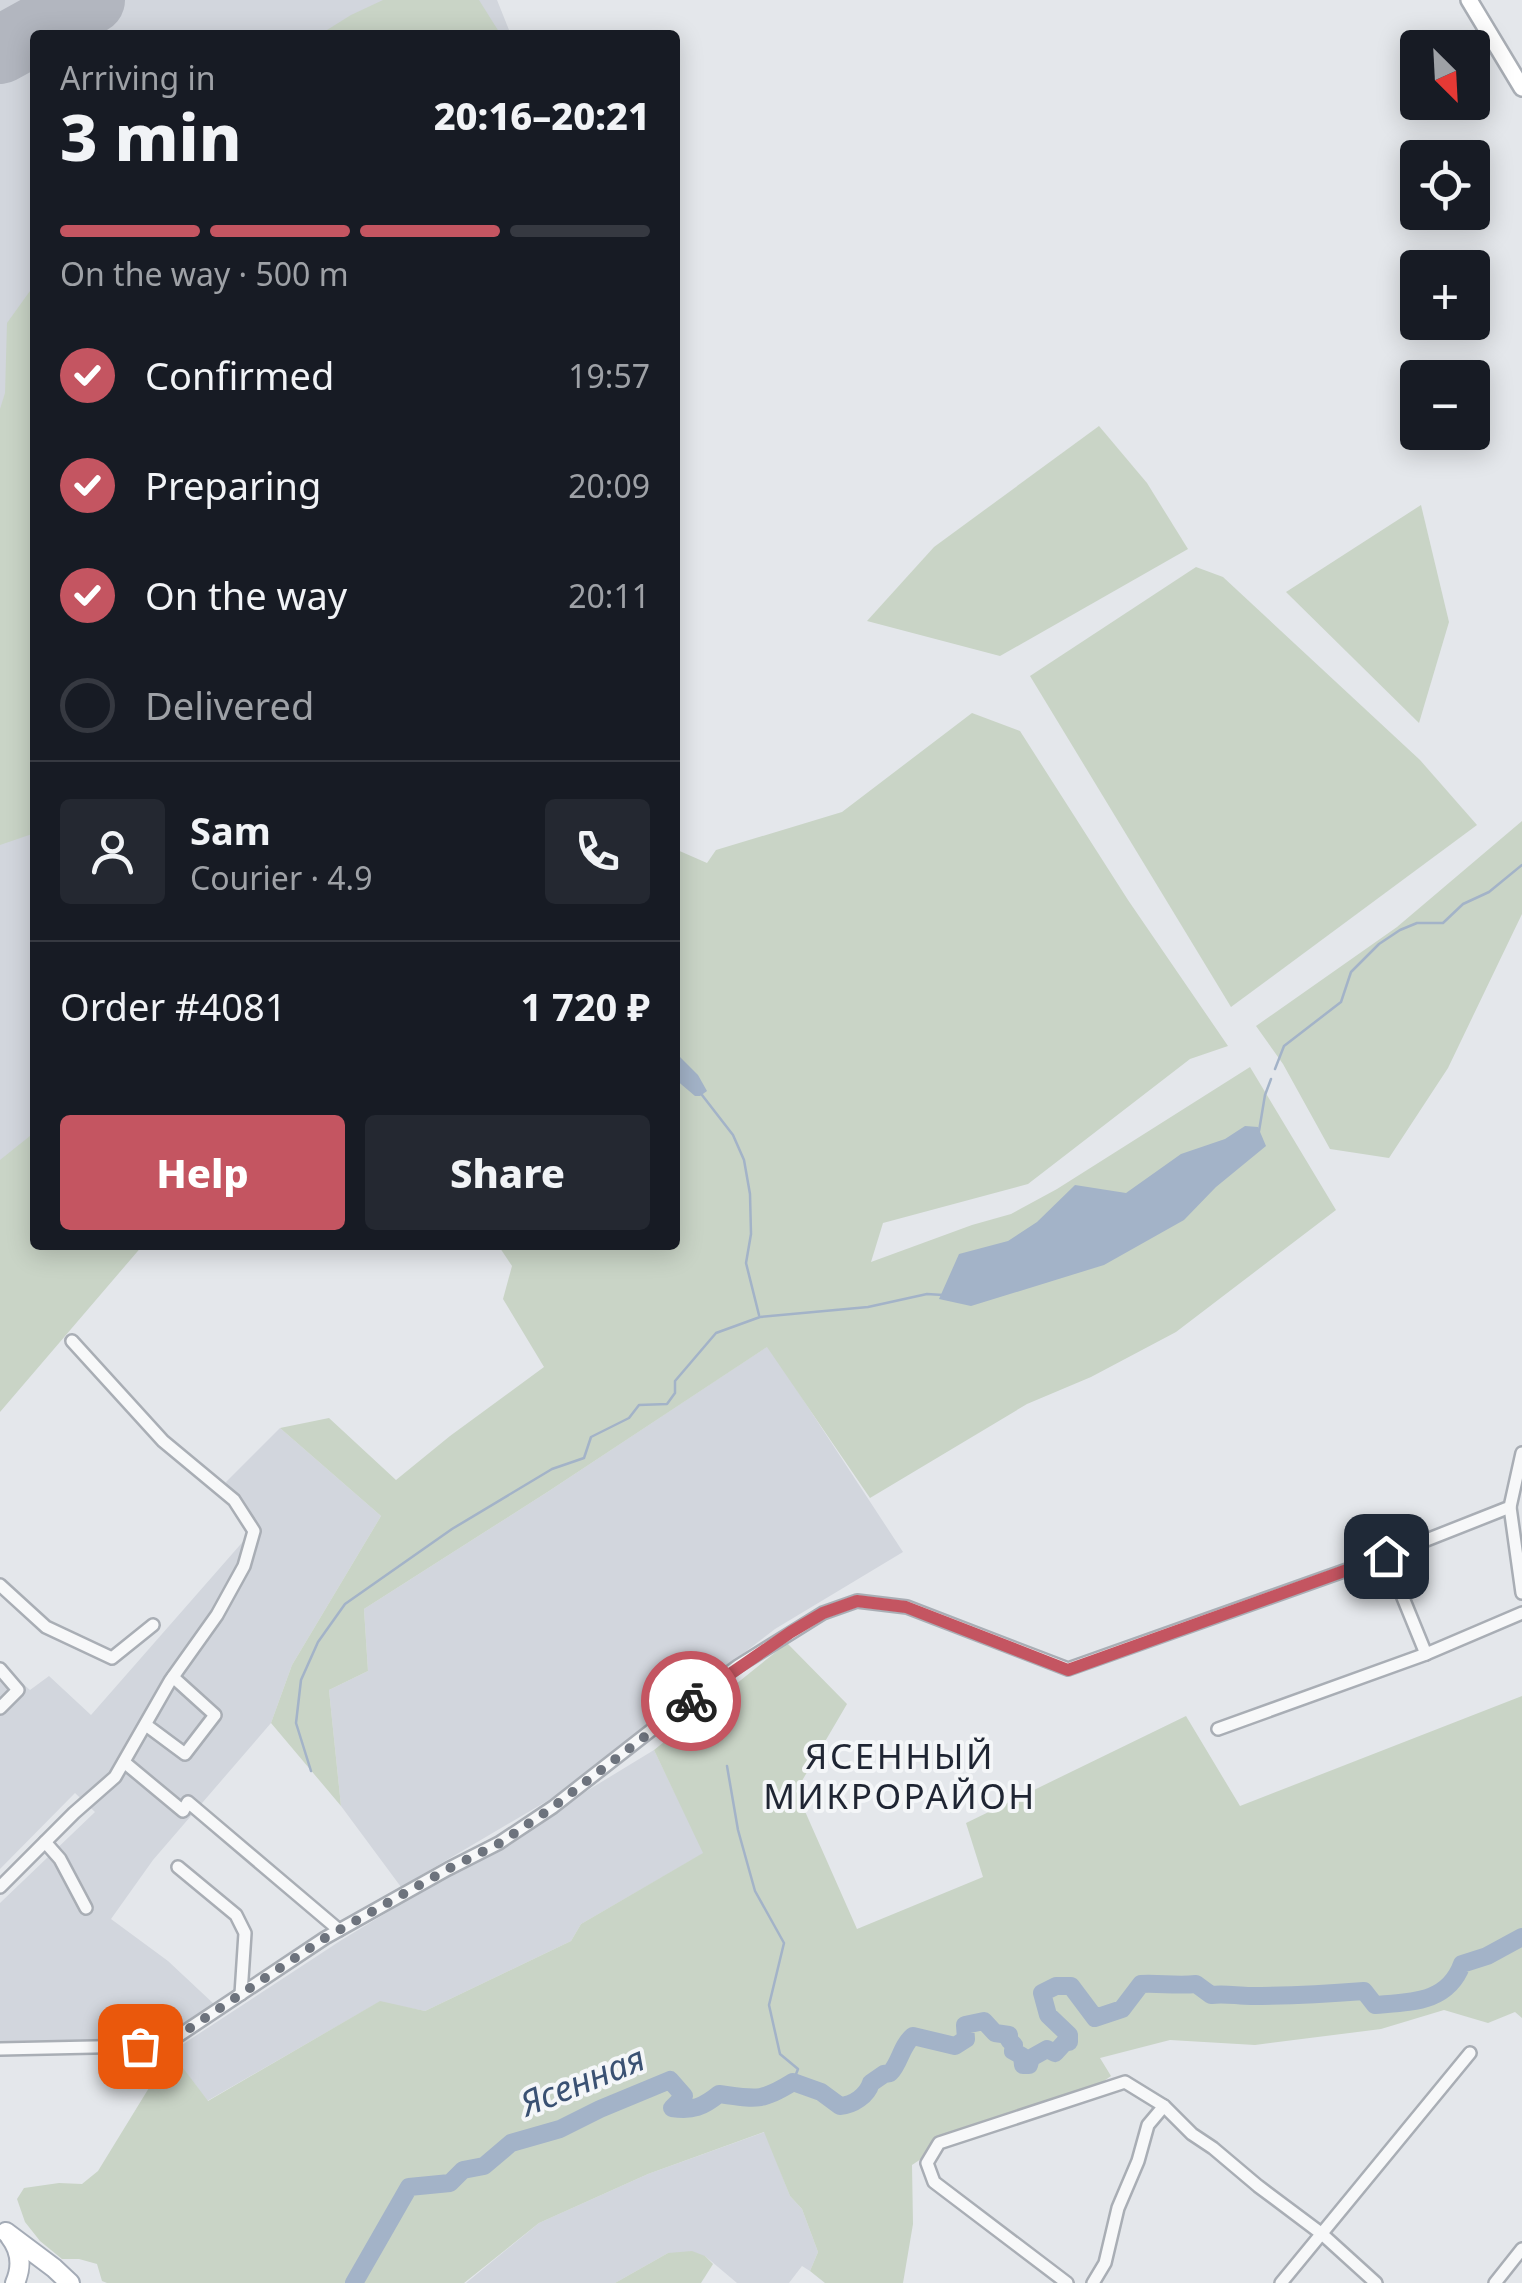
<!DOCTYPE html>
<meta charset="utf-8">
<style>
body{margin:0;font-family:"Noto Sans",sans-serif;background:#242831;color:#f1f3f6;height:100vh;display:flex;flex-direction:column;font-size:38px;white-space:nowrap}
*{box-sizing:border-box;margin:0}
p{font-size:32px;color:#9ea1a6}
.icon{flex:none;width:55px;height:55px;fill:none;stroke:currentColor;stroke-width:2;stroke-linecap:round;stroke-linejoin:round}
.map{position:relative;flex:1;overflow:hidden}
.side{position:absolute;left:30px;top:30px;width:650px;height:1220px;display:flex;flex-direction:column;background:#171b24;border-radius:10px;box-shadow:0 5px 25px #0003}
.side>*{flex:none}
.needle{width:65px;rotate:156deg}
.controls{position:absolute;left:1400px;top:30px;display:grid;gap:20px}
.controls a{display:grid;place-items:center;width:90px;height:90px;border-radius:10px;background:#171b24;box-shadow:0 5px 25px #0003;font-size:50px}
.pin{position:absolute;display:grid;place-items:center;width:85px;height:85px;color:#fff;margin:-42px;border-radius:20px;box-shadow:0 5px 15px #0006}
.courier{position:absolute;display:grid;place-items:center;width:100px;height:100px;margin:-50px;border:8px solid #c45561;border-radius:50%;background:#fff;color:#222;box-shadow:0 2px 12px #0007}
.overview em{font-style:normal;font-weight:800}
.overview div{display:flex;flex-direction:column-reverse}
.overview{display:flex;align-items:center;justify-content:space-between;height:170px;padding:0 30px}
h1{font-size:65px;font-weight:800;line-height:75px}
.bar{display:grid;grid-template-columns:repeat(4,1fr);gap:15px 10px;align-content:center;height:120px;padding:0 30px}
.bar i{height:12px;border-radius:8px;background:#363941}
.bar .on{background:#c45561}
.bar p{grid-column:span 4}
.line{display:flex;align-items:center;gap:25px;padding:0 30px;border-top:2px solid #363941}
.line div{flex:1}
.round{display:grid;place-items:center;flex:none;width:105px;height:105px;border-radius:10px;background:#242831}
ol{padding:0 30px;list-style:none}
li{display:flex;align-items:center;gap:30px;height:110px}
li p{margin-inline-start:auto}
li .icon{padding:10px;border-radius:50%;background:#c45561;color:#fff;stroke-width:4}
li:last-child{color:#9ea1a6}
li i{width:55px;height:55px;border:5px solid #363941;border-radius:50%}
.cta{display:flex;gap:20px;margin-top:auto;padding:20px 30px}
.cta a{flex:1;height:115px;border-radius:10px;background:#c45561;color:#fff;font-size:40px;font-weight:800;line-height:115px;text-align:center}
.cta a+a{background:#242831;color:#f1f3f6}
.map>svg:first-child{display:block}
</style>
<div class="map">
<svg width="1522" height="2283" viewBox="0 0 1522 2283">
<rect width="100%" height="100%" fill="#e4e7eb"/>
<g fill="#d2d6dd">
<polygon points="0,0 497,0 511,35 35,35 35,1245 0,1359"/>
<polygon points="768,1346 903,1552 775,1629 564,1791 401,1887 341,1806 329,1690 368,1671 364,1609 549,1491"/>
<polygon points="280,1428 381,1516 292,1665 271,1723 153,1860 111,1919 168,1961 215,2005 146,2045 0,2042 0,1903 95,1812 75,1793 0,1869 0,1664 30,1690 49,1676 91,1715 247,1537 226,1482"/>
<polygon points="654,1750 704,1853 581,1924 571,1941 425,2011 379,2002 207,2101 171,2052 340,1941"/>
<polygon points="765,2132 790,2196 802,2209 818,2252 810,2271 802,2266 789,2283 737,2283 705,2256 668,2253 615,2283 466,2283 539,2223 648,2174"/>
</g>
<g fill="#c9d4c6">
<polygon points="383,0 479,0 501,35 319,35 351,15"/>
<polygon points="35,284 35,833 0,845 0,409 5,393 7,323"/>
<polygon points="1099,426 1147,483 1188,549 1000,656 867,621 934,547"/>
<polygon points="1421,505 1449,622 1419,723 1286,592"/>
<polygon points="1196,567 1223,577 1420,760 1477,825 1231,1007 1030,676"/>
<polygon points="972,713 1020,731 1128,900 1228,1046 1190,1059 1028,1184 883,1223 871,1262 972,1225 1011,1214 1057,1189 1250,1067 1336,1210 1176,1332 1091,1377 1027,1404 870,1498 767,1347 549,1491 364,1609 368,1671 329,1690 341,1806 271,1723 292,1665 381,1516 280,1428 329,1418 396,1480 450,1436 544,1367 503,1299 512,1266 498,1245 675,1245 675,849 707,863 716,850 842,812"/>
<polygon points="1522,821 1522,914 1448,1068 1389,1158 1330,1149 1283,1064 1256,1026 1397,927"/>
<polygon points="35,1132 35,1245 143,1245 0,1412 0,1160"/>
<polygon points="787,1643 847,1704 796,1791 857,1929 983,1877 966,1823 1186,1716 1240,1806 1522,1696 1522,2018 1515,2012 1488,2023 1444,2010 1381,2029 1255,2045 1170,2040 1100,2058 1111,2076 1097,2086 963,2131 912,2165 913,2224 903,2283 825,2283 810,2271 818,2252 802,2209 790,2196 764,2132 648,2174 539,2223 464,2283 107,2283 102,2281 97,2264 79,2259 62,2259 40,2241 25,2222 17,2199 24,2188 59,2183 82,2184 98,2171 171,2052 208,2101 380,2001 425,2011 571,1941 581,1924 703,1853 654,1750"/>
<polygon points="692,2251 705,2256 713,2264 701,2283 615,2283 668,2253"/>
</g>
<g fill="#a3b3c8">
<polygon points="675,1052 698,1075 707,1091 700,1096 695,1096 675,1079"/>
<polygon points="1245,1126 1258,1127 1266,1146 1216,1187 1184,1220 1104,1265 971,1306 939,1299 959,1254 1008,1241 1037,1222 1075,1185 1126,1193 1181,1154 1225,1139"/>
</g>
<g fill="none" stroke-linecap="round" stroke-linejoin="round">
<g stroke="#a3b3c8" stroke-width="2.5">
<polyline points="1275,1069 1284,1046 1341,1002 1351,972 1379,944 1400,930 1417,923 1443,923 1463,904 1489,892 1522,865"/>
<polyline points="702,1095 733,1135 744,1160 750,1194 751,1234 746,1263 759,1315"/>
<polyline points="1259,1131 1265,1095 1271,1079"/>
<polyline points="727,1766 738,1830 755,1891 784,1943 769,2005 780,2054 798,2069 793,2082"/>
<polyline points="311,1771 296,1723 301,1680 318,1642 345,1604 452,1529 552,1469 584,1458 591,1437 629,1418 639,1405 667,1404 675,1393 675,1381 716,1333 760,1317 868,1307 927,1294 943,1295"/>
</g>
<path stroke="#a3b3c8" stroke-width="18" d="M354,2283l55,-96 41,-4 13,-13 21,-4 27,-23 49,-14 40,-20 70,-29 14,16 -12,12c21,3 31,-1 47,-14 37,5 42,8 74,-12l28,10 19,14c13,-1 27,-10 31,-23l13,-9 6,-1c10,-10 11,-27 23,-37l42,10 11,-7 -1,-14 19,-4 11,12 14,2v5l5,5 -1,6 9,5 1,9h6l2,-7 16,-9 8,4 10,-11h4v-7l-21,-20 -6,-22 14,-7h15l24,32 27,-9 19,-25c18,-1 36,2 55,0l15,11c14,-2 26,1 40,1 37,0 75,-2 113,-5l11,14c36,-3 73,-2 87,-41l25,-8 35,-19"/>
<polyline stroke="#b2b6bf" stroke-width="68" points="0,50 91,0"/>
<g stroke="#a9aeb5" stroke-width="16">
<g id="minor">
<polyline points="1510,1507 1522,1593"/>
<polyline points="1386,1556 1426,1654"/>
<polyline points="0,1585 46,1627 112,1658 153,1625"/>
<polyline points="0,1669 18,1690 0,1708"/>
<polyline points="146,1725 185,1754 215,1715 173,1677"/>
<polyline points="1218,1729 1426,1654 1522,1613"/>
<polyline points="124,1762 183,1811 188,1802 339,1930"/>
<polyline points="45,1842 60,1859 86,1908"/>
<polyline points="178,1867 236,1915 245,1933 241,1994"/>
<polyline points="0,1887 74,1813 115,1777 170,1681 217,1615 244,1566 254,1531 234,1500 163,1441 72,1341"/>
<polyline points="0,2049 140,2046 175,2038 325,1938 448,1869 499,1843 553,1807 654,1728 738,1666 823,1613 857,1601 907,1607 1068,1669 1386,1556 1510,1507 1522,1453"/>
<polyline points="1067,2283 934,2182 927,2163 939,2143 1125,2082 1164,2106 1192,2134 1213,2148 1258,2186 1322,2234 1376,2283"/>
<polyline points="1093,2283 1105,2263 1118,2208 1138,2161 1148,2125 1164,2106"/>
<polyline points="1281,2283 1470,2053"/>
<polyline points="1495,2283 1522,2249"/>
</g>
</g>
<g stroke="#a9aeb5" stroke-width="20">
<polyline id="secondary" points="1469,0 1522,88"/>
</g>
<g stroke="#a4abb6" stroke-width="22">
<g id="primary">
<polyline points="6,2232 54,2268 70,2283"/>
<path d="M10,2237c11,14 12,30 5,46"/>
</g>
</g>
<use href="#minor" stroke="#f7f8f9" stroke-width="11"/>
<use href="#secondary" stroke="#fff" stroke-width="15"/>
<use href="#primary" stroke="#fff" stroke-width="18"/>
</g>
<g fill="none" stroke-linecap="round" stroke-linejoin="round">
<polyline stroke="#6d737d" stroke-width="10" stroke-dasharray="0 18" points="140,2046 175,2038 325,1938 448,1869 500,1843 553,1807 691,1701"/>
<polyline stroke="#c45561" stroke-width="12" points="691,1701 791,1632 823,1613 857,1601 906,1607 1068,1670 1386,1556"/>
</g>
<g text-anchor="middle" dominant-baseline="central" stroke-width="8" stroke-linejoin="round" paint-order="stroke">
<g font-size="35" letter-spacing="2.5" fill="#1f2533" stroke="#f4f6f8">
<text x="900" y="1755">ЯСЕННЫЙ<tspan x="900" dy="40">МИКРОРАЙОН</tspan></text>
</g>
<g font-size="35" font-style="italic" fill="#3a5173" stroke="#f4f6f8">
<text transform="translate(582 2080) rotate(-22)">Ясенная</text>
</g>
</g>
</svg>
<div class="controls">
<a><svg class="needle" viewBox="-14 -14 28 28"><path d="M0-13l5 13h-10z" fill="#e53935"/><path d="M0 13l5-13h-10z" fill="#9ea1a6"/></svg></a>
<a><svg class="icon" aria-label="locate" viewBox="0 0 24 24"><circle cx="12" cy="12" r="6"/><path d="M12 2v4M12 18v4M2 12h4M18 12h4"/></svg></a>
<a>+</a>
<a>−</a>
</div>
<div class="pin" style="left:140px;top:2046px;background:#ea580c"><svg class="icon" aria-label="bag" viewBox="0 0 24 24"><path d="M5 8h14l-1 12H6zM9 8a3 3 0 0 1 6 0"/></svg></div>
<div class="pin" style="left:1386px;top:1556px;background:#1f2937"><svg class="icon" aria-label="home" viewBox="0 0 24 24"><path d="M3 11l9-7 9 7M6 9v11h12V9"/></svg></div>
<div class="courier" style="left:691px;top:1701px"><svg class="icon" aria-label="bike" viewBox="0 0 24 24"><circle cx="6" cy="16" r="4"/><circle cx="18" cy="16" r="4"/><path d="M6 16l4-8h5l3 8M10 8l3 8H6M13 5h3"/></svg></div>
<section class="side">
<div class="overview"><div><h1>3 min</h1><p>Arriving in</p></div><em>20:16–20:21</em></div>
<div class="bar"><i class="on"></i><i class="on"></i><i class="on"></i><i></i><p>On the way · 500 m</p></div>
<ol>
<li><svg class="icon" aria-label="check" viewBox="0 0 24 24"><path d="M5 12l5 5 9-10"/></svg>Confirmed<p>19:57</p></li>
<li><svg class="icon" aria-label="check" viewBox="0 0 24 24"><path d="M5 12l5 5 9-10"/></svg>Preparing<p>20:09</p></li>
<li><svg class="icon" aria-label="check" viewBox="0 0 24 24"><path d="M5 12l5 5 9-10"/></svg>On the way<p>20:11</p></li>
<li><i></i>Delivered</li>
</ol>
<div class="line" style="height:180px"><a class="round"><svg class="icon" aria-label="person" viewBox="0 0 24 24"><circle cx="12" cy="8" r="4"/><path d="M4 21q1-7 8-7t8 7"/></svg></a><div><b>Sam</b><p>Courier · 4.9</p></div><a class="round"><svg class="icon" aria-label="phone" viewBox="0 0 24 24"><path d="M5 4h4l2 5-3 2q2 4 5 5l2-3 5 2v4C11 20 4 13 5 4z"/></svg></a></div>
<div class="line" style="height:130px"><div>Order #4081</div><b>1 720 ₽</b></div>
<div class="cta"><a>Help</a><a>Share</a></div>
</section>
</div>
